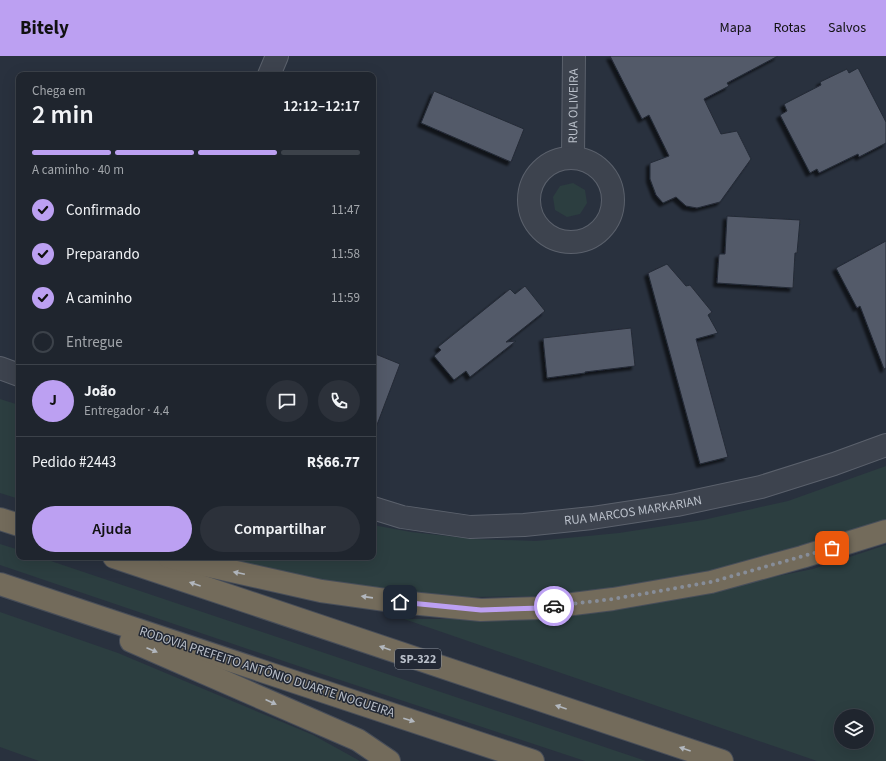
<!DOCTYPE html>
<html lang="pt">
<meta charset="utf-8">
<style>
body{margin:0;font-family:"Source Sans 3",sans-serif;background:#2c313a;color:#f1f3f6;height:100vh;display:flex;flex-direction:column;font-size:15px;white-space:nowrap}
*{box-sizing:border-box;margin:0}
p{font-size:13px;color:#a1a5aa}
.icon{flex:none;width:22px;height:22px;fill:none;stroke:currentColor;stroke-width:2;stroke-linecap:round;stroke-linejoin:round}
.map{position:relative;flex:1;overflow:hidden}
.sheet{position:absolute;left:16px;top:16px;width:360px;height:488px;display:flex;flex-direction:column;background:#1f252e;border-radius:8px;box-shadow:0 4px 16px #0002,0 0 0 1px #3c424a}
.sheet>*{flex:none}
.tools{position:absolute;left:834px;top:653px;display:grid;gap:8px}
.tools a{display:grid;place-items:center;width:40px;height:40px;border-radius:50%;background:#1f252e;box-shadow:0 4px 16px #0002,0 0 0 1px #3c424a;font-size:20px}
.pin{position:absolute;display:grid;place-items:center;width:34px;height:34px;color:#fff;margin:-17px;border-radius:8px;box-shadow:0 2px 6px #0006}
.courier{position:absolute;display:grid;place-items:center;width:40px;height:40px;margin:-20px;border:3px solid #bca0f2;border-radius:50%;background:#fff;color:#222;box-shadow:0 1px 5px #0007}
.overview em{font-style:normal;font-weight:600}
.overview div{display:flex;flex-direction:column-reverse}
.overview{display:flex;align-items:center;justify-content:space-between;height:68px;padding:0 16px}
h1{font-size:26px;font-weight:600;line-height:30px}
.bar{display:grid;grid-template-columns:repeat(4,1fr);gap:6px 4px;align-content:center;height:48px;padding:0 16px}
.bar i{height:5px;border-radius:3px;background:#3c424a}
.bar .current{background:#bca0f2}
.bar p{grid-column:span 4}
.line{display:flex;align-items:center;gap:10px;padding:0 16px;border-top:1px solid #3c424a}
.line div{flex:1}
.round{display:grid;place-items:center;flex:none;width:42px;height:42px;border-radius:21px;background:#2c313a}
ol{padding:0 16px;list-style:none}
li{display:flex;align-items:center;gap:12px;height:44px}
li p{margin-inline-start:auto}
li .icon{padding:4px;border-radius:50%;background:#bca0f2;color:#111;stroke-width:4}
li:last-child{color:#a1a5aa}
li i{width:22px;height:22px;border:2px solid #3c424a;border-radius:50%}
.action{display:flex;gap:8px;margin-top:auto;padding:8px 16px}
.action a{flex:1;height:46px;border-radius:24px;background:#bca0f2;color:#111;font-size:16px;font-weight:600;line-height:46px;text-align:center}
.action a+a{background:#2c313a;color:#f1f3f6}
header{display:flex;align-items:center;gap:24px;box-sizing:border-box;height:56px;padding:0 20px;background:#bca0f2;color:#111}
header strong{font-size:19px}
nav{display:flex;gap:22px;margin-inline-start:auto;font-size:14px}
.map>svg:first-child{display:block}
</style>
<header>
<strong>Bitely</strong>
<nav><a>Mapa</a><a>Rotas</a><a>Salvos</a></nav>
</header>
<div class="map">
<svg width="886" height="705" viewBox="0 0 886 705">
<defs>
<filter id="shadow"><feDropShadow dx="-3.5" dy="3.5" stdDeviation="1" flood-color="#0009"/></filter>
</defs>
<rect width="100%" height="100%" fill="#29313e"/>
<g fill="#2c3e40" fill-rule="evenodd">
<polygon points="573,127 585,134 587,147 580,158 567,161 555,154 553,141 560,130"/>
<polygon points="0,343 19,349 19,443 0,437"/>
<polygon points="886,410 886,466 812,491 706,516 625,531 540,540 467,541 362,532 207,501 373,501 373,469 411,476 474,483 536,485 619,477 703,464 788,445"/>
<polygon points="0,488 19,494 19,501 39,501 646,705 585,705 316,616 0,509"/>
<path d="M886,489v216h-69l-413,-142h136l135,-22 138,-28zM841,660h26v26h-26z"/>
<polygon points="0,556 118,597 313,679 360,705 39,705 0,691"/>
</g>
<g fill="#535a69" stroke="#242a36" filter="url(#shadow)">
<polygon points="610,0 778,0 727,27 729,30 704,43 721,78 737,75 751,103 720,146 697,152 686,150 676,141 663,147 656,139 650,123 650,107 669,100 649,59 642,63"/>
<polygon points="858,12 886,66 886,87 859,101 858,98 819,117 817,113 810,117 780,59 787,55 784,48 821,29 820,26 847,13 849,17"/>
<polygon points="434,35 524,73 511,106 421,67"/>
<polygon points="727,160 800,164 797,197 795,197 793,232 717,227 719,198 725,198"/>
<polygon points="886,185 886,312 884,313 860,250 857,252 836,212"/>
<polygon points="667,208 686,230 690,229 712,256 708,259 718,277 696,283 728,401 700,408 648,217"/>
<polygon points="525,230 545,255 506,286 516,285 470,321 466,315 454,324 434,300 441,294 438,291 510,233 515,238"/>
<polygon points="631,272 635,310 585,316 585,317 547,322 543,282"/>
<polygon points="373,297 400,308 375,374 373,373"/>
</g>
<g fill="none" stroke-linecap="round" stroke-linejoin="round">
<g stroke="#5b616c" stroke-width="24">
<g id="street">
<polyline points="269,19 277,0"/>
<path id="s1" d="M573,100l1,-100"/>
<circle cx="571" cy="144" r="42"/>
<polyline points="0,312 19,319"/>
<path id="s2" d="M373,452l29,9 68,10 54,-2 68,-7 85,-13 84,-18 73,-23 52,-19"/>
</g>
</g>
<g stroke="#484e59" stroke-width="24">
<g id="highway">
<polyline points="0,463 19,469"/>
<polyline points="114,501 722,705"/>
<polyline points="169,501 321,535 400,546 481,554 541,552 613,543 711,526 802,501 886,475"/>
<polyline points="0,528 533,705"/>
<polyline points="131,585 358,684 389,705"/>
</g>
</g>
<use href="#street" stroke="#3d434e" stroke-width="22"/>
<use href="#highway" stroke="#736b5b" stroke-width="22"/>
</g>
<defs><path id="oneway-solid" d="M-6-.8H1V-3.2L6.5 0L1 3.2V.8H-6Z"/></defs>
<g fill="#b2b7be">
<use href="#oneway-solid" transform="translate(239 517) rotate(-168)"/>
<use href="#oneway-solid" transform="translate(195 528) rotate(-161)"/>
<use href="#oneway-solid" transform="translate(367 541) rotate(-172)"/>
<use href="#oneway-solid" transform="translate(385 592) rotate(-161)"/>
<use href="#oneway-solid" transform="translate(152 594) rotate(23)"/>
<use href="#oneway-solid" transform="translate(271 646) rotate(24)"/>
<use href="#oneway-solid" transform="translate(561 651) rotate(-161)"/>
<use href="#oneway-solid" transform="translate(409 664) rotate(18)"/>
<use href="#oneway-solid" transform="translate(685 693) rotate(-161)"/>
</g>
<g fill="none" stroke-linecap="round" stroke-linejoin="round">
<polyline stroke="#878d98" stroke-width="4" stroke-dasharray="0 7.2" points="554,550 613,543 711,526 832,492"/>
<polyline stroke="#bca0f2" stroke-width="5" points="400,546 481,554 541,552 554,550"/>
</g>
<g text-anchor="middle" dominant-baseline="central" stroke-width="3" stroke-linejoin="round" paint-order="stroke">
<rect fill="#222834" stroke="#8c929c" stroke-width="1" x="395" y="593" width="46" height="20" rx="3"/>
<g font-size="12" font-weight="bold" fill="#b9bfc9">
<text x="418" y="603">SP-322</text>
</g>
<g font-size="13" fill="#b9bfc9" stroke="#222834">
<text stroke="none"><textPath href="#s1" startOffset="50">RUA OLIVEIRA</textPath></text>
<text stroke="none"><textPath href="#s2" startOffset="263">RUA MARCOS MARKARIAN</textPath></text>
<text transform="translate(267 616) rotate(18)">RODOVIA PREFEITO ANTÔNIO DUARTE NOGUEIRA</text>
</g>
</g>
</svg>
<div class="tools">
<a><svg class="icon" aria-label="layers" viewBox="0 0 24 24"><path d="M12 4l9 5-9 5-9-5zM3 14l9 5 9-5"/></svg></a>
</div>
<div class="pin" style="left:832px;top:492px;background:#ea580c"><svg class="icon" aria-label="bag" viewBox="0 0 24 24"><path d="M5 8h14l-1 12H6zM9 8a3 3 0 0 1 6 0"/></svg></div>
<div class="pin" style="left:400px;top:546px;background:#1f2937"><svg class="icon" aria-label="home" viewBox="0 0 24 24"><path d="M3 11l9-7 9 7M6 9v11h12V9"/></svg></div>
<div class="courier" style="left:554px;top:550px"><svg class="icon" aria-label="car" viewBox="0 0 24 24"><path d="M5 17H2v-5l4-1 3-4h7l3 4 3 1v5h-3M9 17h6M6 11h13"/><circle cx="7" cy="17" r="2"/><circle cx="17" cy="17" r="2"/></svg></div>
<section class="sheet">
<div class="overview"><div><h1>2 min</h1><p>Chega em</p></div><em>12:12–12:17</em></div>
<div class="bar"><i class="current"></i><i class="current"></i><i class="current"></i><i></i><p>A caminho · 40 m</p></div>
<ol>
<li><svg class="icon" aria-label="check" viewBox="0 0 24 24"><path d="M5 12l5 5 9-10"/></svg>Confirmado<p>11:47</p></li>
<li><svg class="icon" aria-label="check" viewBox="0 0 24 24"><path d="M5 12l5 5 9-10"/></svg>Preparando<p>11:58</p></li>
<li><svg class="icon" aria-label="check" viewBox="0 0 24 24"><path d="M5 12l5 5 9-10"/></svg>A caminho<p>11:59</p></li>
<li><i></i>Entregue</li>
</ol>
<div class="line" style="height:72px"><b class="round" style="background:#bca0f2;color:#111">J</b><div><b>João</b><p>Entregador · 4.4</p></div><a class="round"><svg class="icon" aria-label="chat" viewBox="0 0 24 24"><path d="M4 5h16v11H9l-5 4z"/></svg></a><a class="round"><svg class="icon" aria-label="phone" viewBox="0 0 24 24"><path d="M5 4h4l2 5-3 2q2 4 5 5l2-3 5 2v4C11 20 4 13 5 4z"/></svg></a></div>
<div class="line" style="height:52px"><div>Pedido #2443</div><b>R$66.77</b></div>
<div class="action"><a>Ajuda</a><a>Compartilhar</a></div>
</section>
</div>
